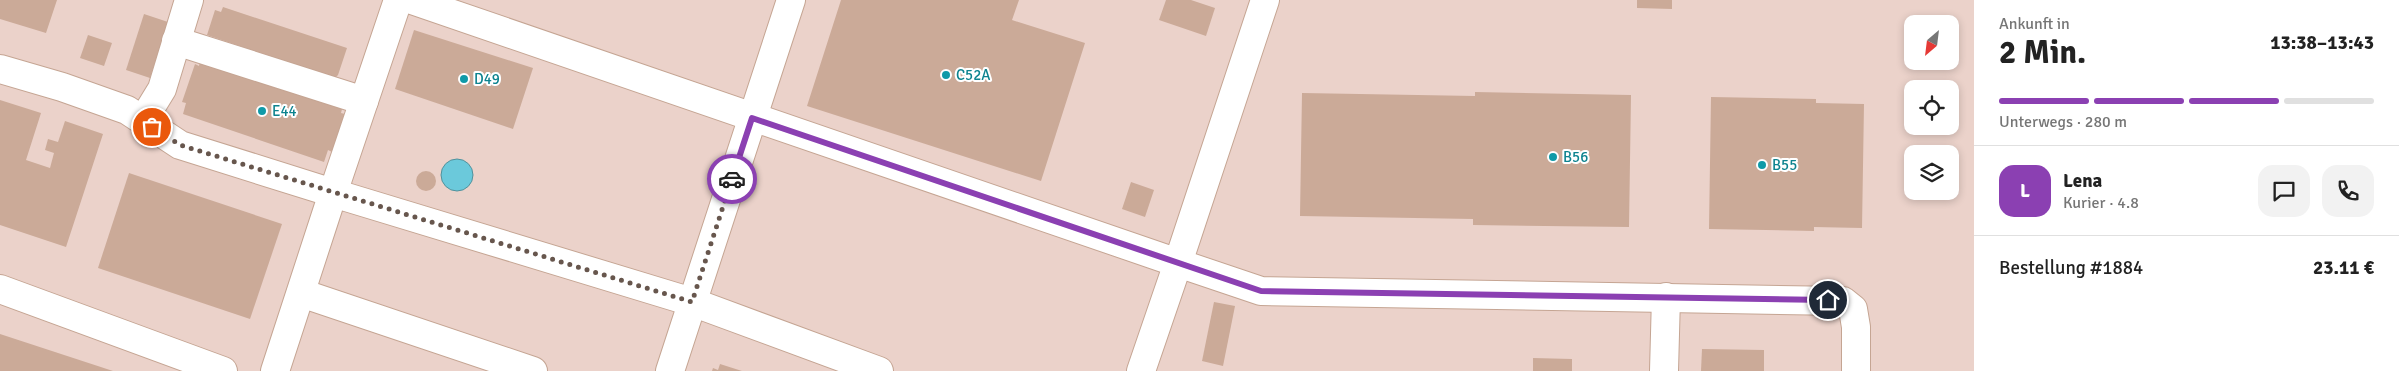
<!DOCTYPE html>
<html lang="de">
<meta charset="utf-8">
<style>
body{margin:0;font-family:Signika,sans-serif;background:#f2f2f2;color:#222;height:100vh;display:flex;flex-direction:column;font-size:19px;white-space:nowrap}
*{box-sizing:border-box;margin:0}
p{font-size:16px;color:#767676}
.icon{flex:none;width:28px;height:28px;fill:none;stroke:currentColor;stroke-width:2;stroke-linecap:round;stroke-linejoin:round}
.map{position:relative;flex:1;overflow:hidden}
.sheet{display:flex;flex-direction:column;background:#fff;width:425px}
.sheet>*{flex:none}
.needle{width:32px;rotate:208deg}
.fabs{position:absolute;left:1904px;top:15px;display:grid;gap:10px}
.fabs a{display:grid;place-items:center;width:55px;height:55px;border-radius:10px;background:#fff;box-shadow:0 2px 8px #0003;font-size:25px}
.pin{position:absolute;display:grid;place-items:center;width:42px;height:42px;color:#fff;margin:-21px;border:2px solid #fff;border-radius:50%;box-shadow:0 1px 5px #0007}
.courier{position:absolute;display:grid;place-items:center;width:50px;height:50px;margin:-25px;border:4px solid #8b40b2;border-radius:50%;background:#fff;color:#222;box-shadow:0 1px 6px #0007}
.headline em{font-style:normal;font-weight:700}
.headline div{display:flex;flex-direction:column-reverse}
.headline{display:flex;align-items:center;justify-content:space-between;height:85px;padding:0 25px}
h1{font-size:32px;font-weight:700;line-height:38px}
.bar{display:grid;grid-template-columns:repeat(4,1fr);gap:8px 5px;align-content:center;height:60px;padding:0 25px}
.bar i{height:6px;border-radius:4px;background:#e0e0e0}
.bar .on{background:#8b40b2}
.bar p{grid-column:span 4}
.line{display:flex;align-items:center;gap:12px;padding:0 25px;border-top:1px solid #e0e0e0}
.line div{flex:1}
.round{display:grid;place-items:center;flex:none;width:52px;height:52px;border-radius:15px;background:#f2f2f2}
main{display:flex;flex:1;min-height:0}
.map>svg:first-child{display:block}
</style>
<main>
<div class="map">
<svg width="1974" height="371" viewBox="0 0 1974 371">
<rect width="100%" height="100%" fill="#fbdfd0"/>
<path fill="#ebd2ca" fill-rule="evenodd" d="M0,0h1974v371h-1974zM1912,24h38v37h-38zM1912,89h38v37h-38zM1912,154h38v37h-38z"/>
<circle fill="#6bc9db" stroke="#52919b" cx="457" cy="175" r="16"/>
<g fill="#cbaa98">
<polygon points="0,0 57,0 46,33 0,19"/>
<polygon points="841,0 1019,0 1012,20 1085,43 1041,181 807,106"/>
<polygon points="1166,0 1191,0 1215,8 1206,36 1159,20"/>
<polygon points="1637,0 1672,0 1672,9 1637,8"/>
<polygon points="223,7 347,48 338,75 335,78 207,35 215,10 221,12"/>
<polygon points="144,14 168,22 150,78 126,70"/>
<polygon points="414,30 533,68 513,129 395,89"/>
<polygon points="88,35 112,43 104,66 80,58"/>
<polygon points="200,61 342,109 341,113 345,114 332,152 328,150 324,162 183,114 186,103 182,102 195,64 199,66"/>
<polygon points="1475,92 1631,95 1629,227 1473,225 1473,219 1300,216 1302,93 1475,96"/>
<polygon points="1711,97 1816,99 1816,103 1864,104 1862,228 1814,227 1814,231 1709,229"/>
<polygon points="0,100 41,113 26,160 50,168 54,153 45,150 48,139 58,142 65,121 103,134 66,247 0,225"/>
<circle cx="426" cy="181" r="10"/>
<polygon points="129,173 282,224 250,319 98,268"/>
<polygon points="1131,182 1154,190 1145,217 1122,209"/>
<polygon points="1214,302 1235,306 1223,366 1202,361"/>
<polygon points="0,334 113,371 0,371"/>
<polygon points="1702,349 1764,350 1764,371 1701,371"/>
<polygon points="1533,358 1572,359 1572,371 1533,371"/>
<polygon points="720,364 742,371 712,371 713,368 718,370"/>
</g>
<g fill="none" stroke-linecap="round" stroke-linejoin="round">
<g stroke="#c5a593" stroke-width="30">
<g id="minor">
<polyline points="412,0 1178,263 1141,371"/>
<polyline points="1265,0 1178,263 1261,291 1843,301 1853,309 1856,327 1856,371"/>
<polyline points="176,41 364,101"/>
<polyline points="0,69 62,87 127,110 180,145 333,193 398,0"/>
<polyline points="143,120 162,89 189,0"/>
<polyline points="0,289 223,371"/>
<polyline points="301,293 533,371"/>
<polyline points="275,371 333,193 692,302 879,371"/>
<polyline points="670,371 791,0"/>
<polyline points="1664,371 1666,297"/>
</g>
</g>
<use href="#minor" stroke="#fff" stroke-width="28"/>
</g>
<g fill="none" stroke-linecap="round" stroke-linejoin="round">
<polyline stroke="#67564d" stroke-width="5" stroke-dasharray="0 9" points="152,127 180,145 692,302 732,179"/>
<polyline stroke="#8b40b2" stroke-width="6" points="732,179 752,118 1261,291 1828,300"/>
</g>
<g fill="#0f9aa8" stroke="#fff" stroke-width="2">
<circle cx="946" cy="75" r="5"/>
<circle cx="464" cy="79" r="5"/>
<circle cx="262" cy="111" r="5"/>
<circle cx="1553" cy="157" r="5"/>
<circle cx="1762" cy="165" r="5"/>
</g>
<g text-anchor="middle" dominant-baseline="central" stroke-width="4" stroke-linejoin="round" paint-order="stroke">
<g font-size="15" fill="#0d838f" stroke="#fff" text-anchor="start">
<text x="956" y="75">C52A</text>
<text x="474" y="79">D49</text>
<text x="272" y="111">E44</text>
<text x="1563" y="157">B56</text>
<text x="1772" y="165">B55</text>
</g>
</g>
</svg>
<div class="fabs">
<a><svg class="needle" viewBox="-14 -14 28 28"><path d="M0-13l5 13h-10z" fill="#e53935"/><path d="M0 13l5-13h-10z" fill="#767676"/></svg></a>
<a><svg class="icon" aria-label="locate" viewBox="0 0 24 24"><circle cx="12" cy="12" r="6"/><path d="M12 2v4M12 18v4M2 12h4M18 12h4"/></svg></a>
<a><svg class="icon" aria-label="layers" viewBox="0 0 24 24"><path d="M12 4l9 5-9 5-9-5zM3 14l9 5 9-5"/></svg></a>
</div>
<div class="pin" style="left:152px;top:127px;background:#ea580c"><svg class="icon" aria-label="bag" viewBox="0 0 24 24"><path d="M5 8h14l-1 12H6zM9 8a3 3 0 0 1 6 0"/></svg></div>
<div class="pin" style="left:1828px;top:300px;background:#1f2937"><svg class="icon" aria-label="home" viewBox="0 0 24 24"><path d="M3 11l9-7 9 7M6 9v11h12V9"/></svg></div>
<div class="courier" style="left:732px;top:179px"><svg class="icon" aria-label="car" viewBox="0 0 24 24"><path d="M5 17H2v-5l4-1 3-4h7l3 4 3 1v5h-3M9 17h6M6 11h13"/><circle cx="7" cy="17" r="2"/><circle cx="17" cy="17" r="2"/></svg></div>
</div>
<section class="sheet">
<div class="headline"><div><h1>2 Min.</h1><p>Ankunft in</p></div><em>13:38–13:43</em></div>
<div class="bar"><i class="on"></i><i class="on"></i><i class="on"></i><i></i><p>Unterwegs · 280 m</p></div>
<div class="line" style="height:90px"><b class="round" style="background:#8b40b2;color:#fff">L</b><div><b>Lena</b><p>Kurier · 4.8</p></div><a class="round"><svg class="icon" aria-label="chat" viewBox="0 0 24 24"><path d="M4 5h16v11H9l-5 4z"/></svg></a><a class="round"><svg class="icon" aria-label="phone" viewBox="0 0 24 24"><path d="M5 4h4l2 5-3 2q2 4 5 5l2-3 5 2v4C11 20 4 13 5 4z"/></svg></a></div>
<div class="line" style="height:65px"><div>Bestellung #1884</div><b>23.11 €</b></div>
</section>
</main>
